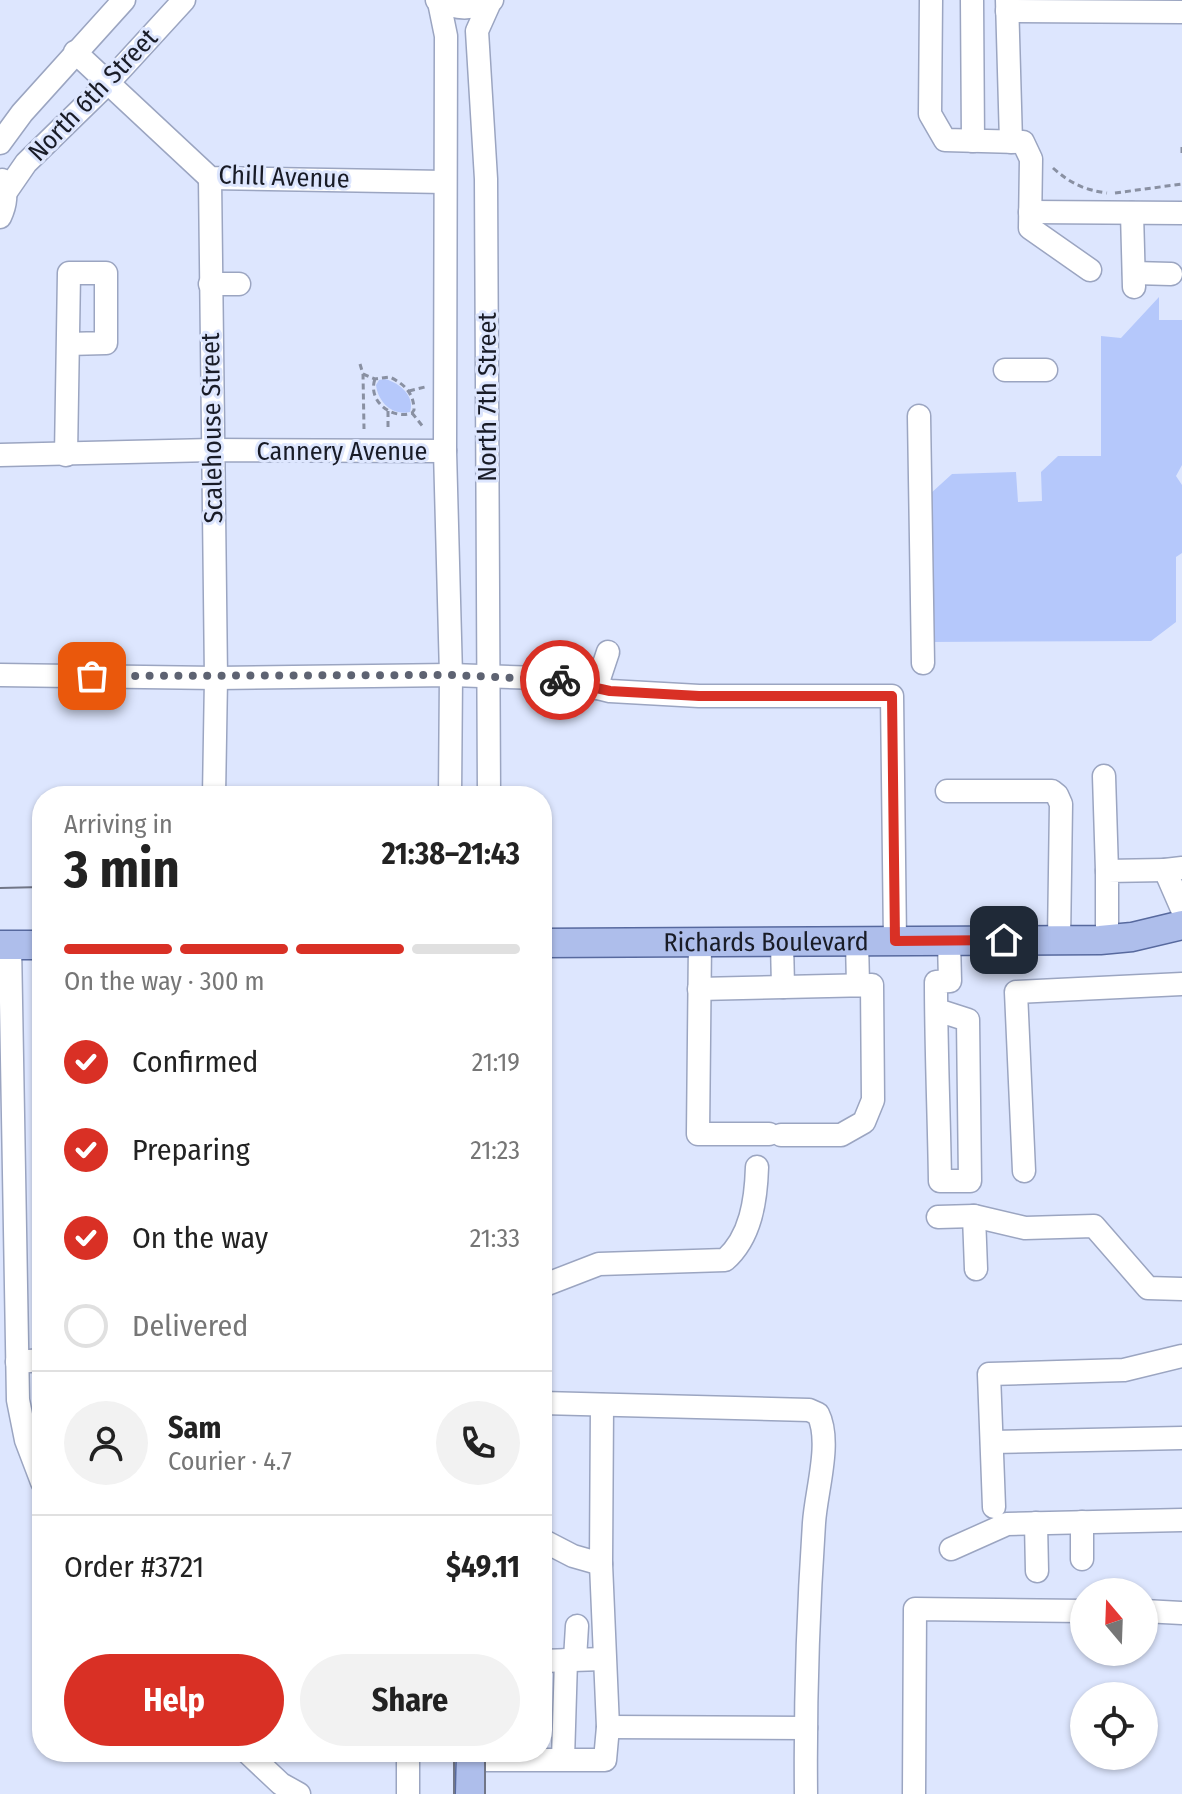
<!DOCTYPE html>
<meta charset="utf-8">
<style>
body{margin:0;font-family:"Fira Sans Condensed",sans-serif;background:#f2f2f2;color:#222;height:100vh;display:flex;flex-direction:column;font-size:30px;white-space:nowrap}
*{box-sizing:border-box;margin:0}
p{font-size:26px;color:#767676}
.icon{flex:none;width:44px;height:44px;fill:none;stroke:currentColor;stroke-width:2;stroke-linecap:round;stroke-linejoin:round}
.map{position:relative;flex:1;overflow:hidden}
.sheet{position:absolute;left:32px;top:786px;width:520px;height:976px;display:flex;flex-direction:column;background:#fff;border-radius:32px;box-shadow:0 2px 6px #0004}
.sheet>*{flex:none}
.needle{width:52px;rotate:341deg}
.controls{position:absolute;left:1070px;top:1578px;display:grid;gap:16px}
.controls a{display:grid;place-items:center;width:88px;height:88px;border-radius:50%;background:#fff;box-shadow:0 2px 6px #0004;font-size:40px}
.pin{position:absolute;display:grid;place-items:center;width:68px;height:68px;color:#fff;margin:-34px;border-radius:16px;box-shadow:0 4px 12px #0006}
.courier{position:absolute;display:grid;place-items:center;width:80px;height:80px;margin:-40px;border:6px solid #d93025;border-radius:50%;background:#fff;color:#222;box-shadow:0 2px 10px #0007}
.summary em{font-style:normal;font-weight:700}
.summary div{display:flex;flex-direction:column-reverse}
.summary{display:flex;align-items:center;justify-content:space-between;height:136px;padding:0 32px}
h1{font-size:52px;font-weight:700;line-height:60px}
.bar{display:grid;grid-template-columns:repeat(4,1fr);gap:12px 8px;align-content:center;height:96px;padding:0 32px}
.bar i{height:10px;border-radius:6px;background:#e0e0e0}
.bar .selected{background:#d93025}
.bar p{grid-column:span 4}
.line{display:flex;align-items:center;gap:20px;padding:0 32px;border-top:2px solid #e0e0e0}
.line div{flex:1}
.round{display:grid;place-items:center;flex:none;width:84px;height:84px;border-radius:42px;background:#f2f2f2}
ol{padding:0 32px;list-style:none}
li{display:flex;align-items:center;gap:24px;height:88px}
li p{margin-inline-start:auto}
li .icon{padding:8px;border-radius:50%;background:#d93025;color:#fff;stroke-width:4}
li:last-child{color:#767676}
li i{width:44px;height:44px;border:4px solid #e0e0e0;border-radius:50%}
.action{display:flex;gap:16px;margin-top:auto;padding:16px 32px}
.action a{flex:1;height:92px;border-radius:48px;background:#d93025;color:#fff;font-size:32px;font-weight:700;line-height:92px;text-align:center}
.action a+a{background:#f2f2f2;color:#222}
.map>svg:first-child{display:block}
</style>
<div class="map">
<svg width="1182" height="1794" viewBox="0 0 1182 1794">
<rect width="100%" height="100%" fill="#dde6fe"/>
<g fill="#b5c8fb">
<polygon points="1159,297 1159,320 1182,320 1182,465 1176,476 1182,485 1182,553 1176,557 1176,622 1151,641 927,642 930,494 952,474 1016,472 1018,502 1042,501 1041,472 1058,456 1101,456 1101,336 1121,338"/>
<path d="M385,379c15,4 30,17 25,33 -18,4 -32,-10 -34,-27l3,-5z"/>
</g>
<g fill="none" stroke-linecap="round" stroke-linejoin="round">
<g stroke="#9ba5c1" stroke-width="25">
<g id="minor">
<path d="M437,0c20,10 35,10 55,0"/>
<polyline points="931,0 930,114 945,140 1023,142 1031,159 1030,228 1090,270"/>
<polyline points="972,0 973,141"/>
<polyline points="1007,0 1011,142"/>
<polyline points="439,2 446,36 445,451 451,675 450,796"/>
<polyline points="1007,11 1182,12"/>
<polyline points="75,52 210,178 445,182"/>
<polyline points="0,143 22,113 124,0"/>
<polyline points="210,178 216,678 214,796"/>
<polyline points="6,192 26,163 108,83 184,0"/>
<polyline points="1030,212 1182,213"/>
<polyline points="1132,213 1134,287"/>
<path d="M0,217c6,-13 7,-23 2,-37"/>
<polyline points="1134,273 1171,274"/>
<polyline points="210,284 239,284"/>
<polyline points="1005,370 1046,370"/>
<polyline points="919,416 923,663"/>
<polyline points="0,455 212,450 445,451"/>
<polyline points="66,455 69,273 106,273 106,343 68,344"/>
<polyline points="0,675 216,678 451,675 540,678 570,681 610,691 699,696 892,696 895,941"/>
<polyline points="596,688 608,652"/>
<polyline points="1104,776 1107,871"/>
<polyline points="947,791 1052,791 1057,795 1061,804 1059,940"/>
<polyline points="489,796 486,179 477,31 490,2"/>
<polyline points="1182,868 1165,870 1182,909"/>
<polyline points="1107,939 1107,871 1165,870"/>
<polyline points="857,941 858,985"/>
<polyline points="700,942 698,1134 769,1134"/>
<polyline points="782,942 783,987"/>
<polyline points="10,945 18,1400 26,1440 42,1482"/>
<polyline points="699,989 872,985 873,1100 864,1122 841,1135 781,1135"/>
<path d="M937,1010l31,10 2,161h-30c-1,-66 -4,-133 -4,-199l14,-1 -1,-40"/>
<polyline points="1024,1171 1016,992 1182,984"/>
<polyline points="974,1216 976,1269"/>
<polyline points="938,1217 974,1216 1025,1228 1094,1226 1148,1288 1182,1289"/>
<path d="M542,1286l57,-22 126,-4c26,-23 31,-60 32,-93"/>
<polyline points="17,1362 42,1360"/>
<path d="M542,1403l267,7 9,4c14,28 -2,77 -4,109 -6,90 -9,181 -8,271"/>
<polyline points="992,1442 1182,1438"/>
<polyline points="994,1507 989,1374 1124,1370 1182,1356"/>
<polyline points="1082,1522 1082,1559"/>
<polyline points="1036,1523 1037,1571"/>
<polyline points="542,1540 573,1556 601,1564 602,1405"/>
<polyline points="951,1549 1007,1524 1182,1520"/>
<polyline points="1144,1611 1182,1613"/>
<polyline points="575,1659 577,1626"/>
<polyline points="542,1661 603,1659"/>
<polyline points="608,1727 806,1728"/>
<polyline points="247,1752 281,1784 299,1794"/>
<polyline points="408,1752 408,1794"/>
<polyline points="563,1759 566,1660"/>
<polyline points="471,1760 605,1760 608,1727 601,1564"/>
<polyline points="914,1794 915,1609 1084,1611"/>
</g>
</g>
<g stroke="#57699e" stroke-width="31">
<g id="major">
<path id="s1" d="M542,943l558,-3 32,-3 50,-12"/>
<polyline points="0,945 42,945"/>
<polyline points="470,1794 471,1752"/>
</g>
</g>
<g stroke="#8990a2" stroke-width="3" stroke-dasharray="6 4" stroke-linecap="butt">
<polyline points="1182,147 1182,153"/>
<path d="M1053,168c17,15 31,22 54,25"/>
<polyline points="1115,193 1182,184"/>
<polyline points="360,364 363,374 364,429"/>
<path d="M363,374l12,5 15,-2c14,7 24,16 24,33l-2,3c-20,7 -45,-12 -37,-34"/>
<polyline points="409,391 425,387"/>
<polyline points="388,411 388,428"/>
<polyline points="412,413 424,428"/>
</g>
<use href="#minor" stroke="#fff" stroke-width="22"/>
<use href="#major" stroke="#aebeeb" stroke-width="28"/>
<g stroke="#717687" stroke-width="2">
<polyline points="0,888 42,887"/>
<polyline points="454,1752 454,1794"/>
<polyline points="485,1794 485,1752"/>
</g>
</g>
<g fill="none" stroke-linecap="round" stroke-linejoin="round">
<polyline stroke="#5e6372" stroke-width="8" stroke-dasharray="0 14.4" points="92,676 451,675 560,680"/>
<polyline stroke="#d93025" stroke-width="10" points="560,680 610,691 699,696 892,696 895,941 1004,940"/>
</g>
<g text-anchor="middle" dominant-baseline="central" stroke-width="6" stroke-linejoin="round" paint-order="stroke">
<g font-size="26" fill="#191c27" stroke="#dde6fe">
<text transform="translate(93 95) rotate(-46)">North 6th Street</text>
<text transform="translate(284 177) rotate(2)">Chill Avenue</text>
<text transform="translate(487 397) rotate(-90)">North 7th Street</text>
<text transform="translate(212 428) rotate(-91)">Scalehouse Street</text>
<text x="342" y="451">Cannery Avenue</text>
<text stroke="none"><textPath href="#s1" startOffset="224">Richards Boulevard</textPath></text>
</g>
</g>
</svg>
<div class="controls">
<a><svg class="needle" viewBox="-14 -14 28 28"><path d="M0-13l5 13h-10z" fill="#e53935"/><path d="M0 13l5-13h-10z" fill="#767676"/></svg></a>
<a><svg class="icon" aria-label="locate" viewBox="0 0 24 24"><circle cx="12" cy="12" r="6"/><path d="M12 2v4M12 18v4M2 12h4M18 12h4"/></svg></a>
</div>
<div class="pin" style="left:92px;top:676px;background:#ea580c"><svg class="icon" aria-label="bag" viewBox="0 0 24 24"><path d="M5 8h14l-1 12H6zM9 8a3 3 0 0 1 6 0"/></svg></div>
<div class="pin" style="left:1004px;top:940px;background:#1f2937"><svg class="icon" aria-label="home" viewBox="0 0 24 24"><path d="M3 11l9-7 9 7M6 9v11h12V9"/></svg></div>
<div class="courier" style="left:560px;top:680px"><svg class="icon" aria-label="bike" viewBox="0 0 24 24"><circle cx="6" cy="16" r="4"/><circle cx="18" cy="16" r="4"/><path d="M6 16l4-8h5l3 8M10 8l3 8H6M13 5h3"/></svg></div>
<section class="sheet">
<div class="summary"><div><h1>3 min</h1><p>Arriving in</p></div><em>21:38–21:43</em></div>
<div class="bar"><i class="selected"></i><i class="selected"></i><i class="selected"></i><i></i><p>On the way · 300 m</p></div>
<ol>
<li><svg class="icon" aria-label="check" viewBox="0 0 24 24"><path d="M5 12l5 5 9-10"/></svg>Confirmed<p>21:19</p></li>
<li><svg class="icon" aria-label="check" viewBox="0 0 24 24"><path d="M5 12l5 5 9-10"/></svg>Preparing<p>21:23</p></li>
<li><svg class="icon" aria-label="check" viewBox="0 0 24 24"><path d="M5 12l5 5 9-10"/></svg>On the way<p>21:33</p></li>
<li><i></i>Delivered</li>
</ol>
<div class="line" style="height:144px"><a class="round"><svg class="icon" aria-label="person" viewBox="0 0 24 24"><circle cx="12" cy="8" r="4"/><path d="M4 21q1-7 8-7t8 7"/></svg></a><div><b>Sam</b><p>Courier · 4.7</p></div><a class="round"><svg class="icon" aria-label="phone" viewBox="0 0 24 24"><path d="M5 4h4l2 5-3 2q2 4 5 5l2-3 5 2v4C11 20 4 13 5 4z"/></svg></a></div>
<div class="line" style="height:104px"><div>Order #3721</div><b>$49.11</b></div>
<div class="action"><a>Help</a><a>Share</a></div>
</section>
</div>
